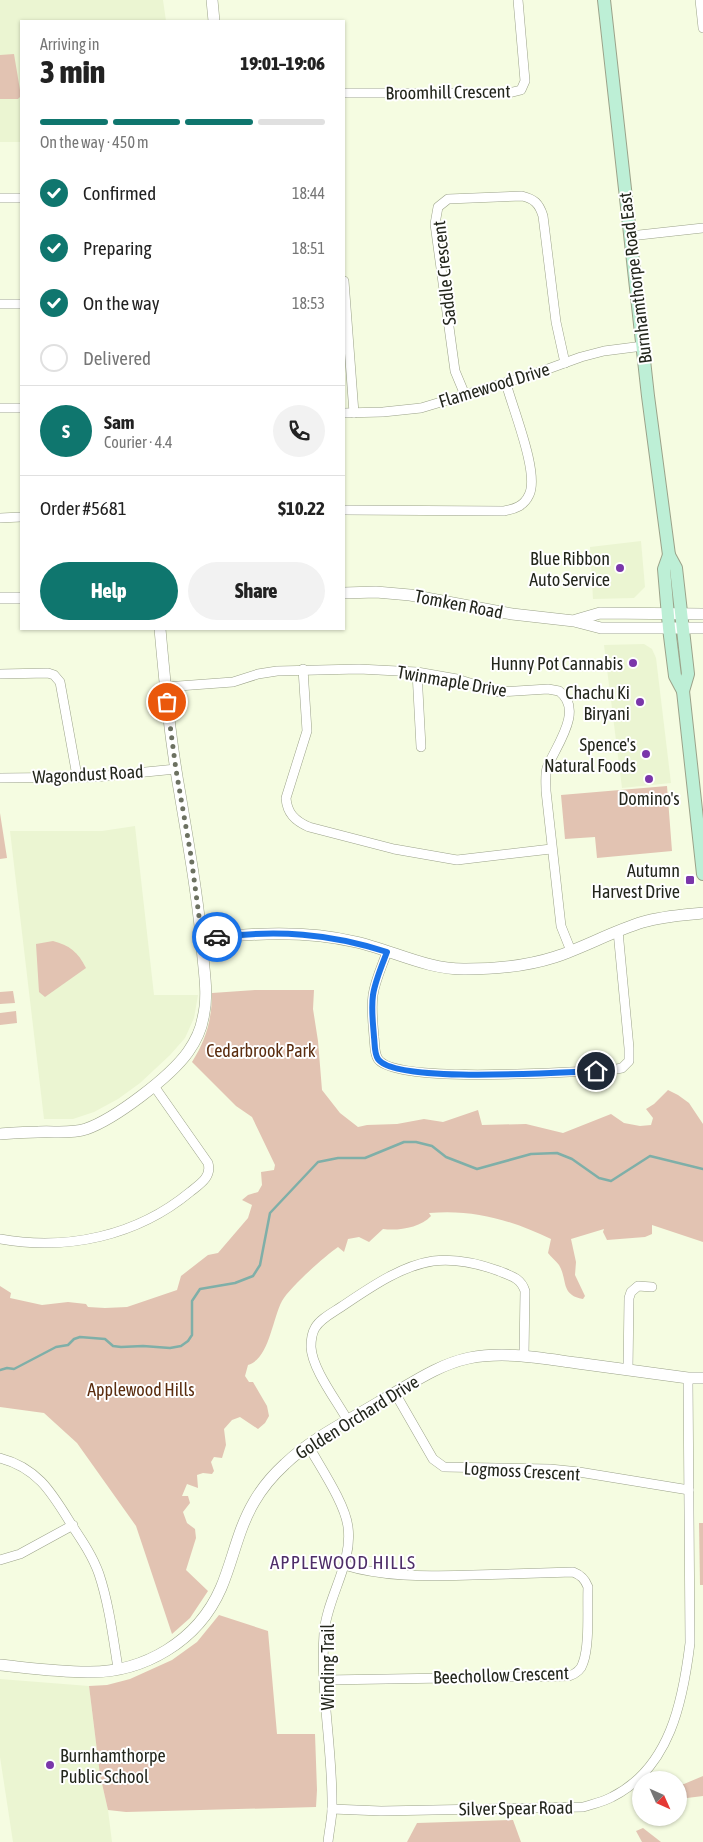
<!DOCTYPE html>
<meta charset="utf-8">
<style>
body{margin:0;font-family:"Asap Condensed",sans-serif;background:#f2f2f2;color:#222;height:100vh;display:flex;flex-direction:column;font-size:19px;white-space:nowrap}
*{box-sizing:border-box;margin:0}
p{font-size:16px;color:#767676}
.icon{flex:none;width:28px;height:28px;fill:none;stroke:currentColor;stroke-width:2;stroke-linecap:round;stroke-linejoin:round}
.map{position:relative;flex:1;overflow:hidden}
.sheet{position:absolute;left:20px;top:20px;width:325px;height:610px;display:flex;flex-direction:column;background:#fff;border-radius:0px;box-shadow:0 1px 4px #0004}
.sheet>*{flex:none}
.needle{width:32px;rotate:135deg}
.tools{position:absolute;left:632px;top:1771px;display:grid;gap:10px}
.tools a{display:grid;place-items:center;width:55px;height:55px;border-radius:50%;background:#fff;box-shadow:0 1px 4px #0004;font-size:25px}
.pin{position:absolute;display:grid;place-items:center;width:42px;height:42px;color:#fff;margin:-21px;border:2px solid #fff;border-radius:50%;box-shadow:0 1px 5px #0007}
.courier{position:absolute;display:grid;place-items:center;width:50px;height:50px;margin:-25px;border:4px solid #1a73e8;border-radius:50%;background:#fff;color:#222;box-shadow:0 1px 6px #0007}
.summary em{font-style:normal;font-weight:800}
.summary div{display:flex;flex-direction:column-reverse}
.summary{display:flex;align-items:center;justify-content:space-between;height:85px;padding:0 20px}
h1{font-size:32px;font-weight:800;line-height:38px}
.bar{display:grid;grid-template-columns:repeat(4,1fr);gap:8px 5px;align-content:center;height:60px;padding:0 20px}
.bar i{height:6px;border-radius:4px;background:#e0e0e0}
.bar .on{background:#0f766e}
.bar p{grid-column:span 4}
.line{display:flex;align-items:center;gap:12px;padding:0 20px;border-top:1px solid #e0e0e0}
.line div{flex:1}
.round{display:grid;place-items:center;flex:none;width:52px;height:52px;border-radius:26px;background:#f2f2f2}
ol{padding:0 20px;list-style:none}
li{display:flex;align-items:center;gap:15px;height:55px}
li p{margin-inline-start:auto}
li .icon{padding:5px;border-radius:50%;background:#0f766e;color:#fff;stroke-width:4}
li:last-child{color:#767676}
li i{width:28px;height:28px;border:2px solid #e0e0e0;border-radius:50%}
.action{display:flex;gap:10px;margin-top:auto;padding:10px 20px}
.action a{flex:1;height:58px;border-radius:30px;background:#0f766e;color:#fff;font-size:20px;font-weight:800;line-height:58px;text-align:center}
.action a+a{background:#f2f2f2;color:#222}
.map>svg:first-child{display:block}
</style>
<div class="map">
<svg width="703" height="1842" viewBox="0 0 703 1842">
<rect width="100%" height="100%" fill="#f5fce1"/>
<g fill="#ebf5d2">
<polygon points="0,0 163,0 166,21 21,21 21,142 0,142"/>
<polygon points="641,541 645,587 634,598 593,599 590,547"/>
<polygon points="644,644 652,649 656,658 671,783 622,788 604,645"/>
<polygon points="135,826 154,995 198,995 194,1018 185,1038 170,1055 140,1083 118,1099 94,1112 73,1119 44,1119 10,831 102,831"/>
<polygon points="0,1679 89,1686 100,1775 108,1810 112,1842 13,1842 0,1757"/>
</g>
<g fill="#e2c3b2">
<polygon points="14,54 21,96 18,99 0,99 0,55"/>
<polygon points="667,786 672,851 597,858 595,837 565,839 561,795"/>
<polygon points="0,813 7,858 0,859"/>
<path d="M53,941c16,4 25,11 33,27l-41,29 -6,-5 -3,-48z"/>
<path d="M255,990h59l-1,19 5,32 4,49 18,23 18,14 9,-2 30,-1 27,-5 19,3 35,-12 4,15 44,-1 37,9 48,-19 13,9 16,3 11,-1 2,-7 -7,-9 8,-5 14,-14 10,5 11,8 14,21v118l-51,-17v9l-7,3 -38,3 -4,-8 1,-3 -33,10 5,23 -1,13 10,21 -2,3c-23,-4 -15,-19 -24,-34 -3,-4 -8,-8 -11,-12l3,-14c-40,-19 -77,-30 -122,-26l2,3c-11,12 -33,15 -48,13l-14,13 -10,-5 -11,2 -4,13 -6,-5c-13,9 -49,41 -56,54 -10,19 -13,58 -34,64l-3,11 4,6h4l14,24 2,10 -4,7 -7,6 -18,-12 -8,3 -8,9 2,16 -4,13 -8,-1 -3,5 3,9 -2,3 -9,-1 -6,2 1,13 -11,-4 -5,12h6l2,7 -7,9 4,11 8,6 1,9 -10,32 22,21 -18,27 -18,16 -36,-108 -59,-83 -33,-30 -44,-6v-121l11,7 -1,5 32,7 26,-3 18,2 2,3 17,1 22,-1 50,-17 4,-14 27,-21 10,-2 30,-35 4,-13 -10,-5 6,-5 10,-3 4,-7 -1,-13 13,-2 1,-5 -23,-48 -16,-11 -44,-44c14,-22 20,-43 20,-69z"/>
<polygon points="13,991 15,1003 0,1004 0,992"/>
<polygon points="16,1011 17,1023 0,1025 0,1013"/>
<polygon points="699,1523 703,1523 703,1585 700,1585"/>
<polygon points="219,1615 268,1631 277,1734 315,1734 317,1790 316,1807 126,1812 108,1810 100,1775 89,1686 107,1685 130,1679 172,1660 197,1642"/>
<polygon points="703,1776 703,1796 679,1799 679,1784 684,1784"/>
<polygon points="513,1820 521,1842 407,1842 417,1823"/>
<polygon points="643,1828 661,1842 642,1842 636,1831"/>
</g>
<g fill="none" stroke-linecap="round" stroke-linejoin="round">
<polyline stroke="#7fafa8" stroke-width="2.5" points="0,1370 7,1368 14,1369 56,1347 68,1345 74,1339 80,1337 105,1339 113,1346 121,1347 143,1346 170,1348 181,1346 188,1341 192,1335 192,1301 200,1289 235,1283 253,1276 260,1265 270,1213 318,1162 338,1158 365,1158 404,1142 416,1142 432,1146 446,1157 477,1169 531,1154 557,1153 572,1159 599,1178 611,1181 650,1156 703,1169"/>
<g stroke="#9ba289" stroke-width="10">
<g id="minor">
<polyline points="700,0 703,28"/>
<polyline points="344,93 509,93 521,90 525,81 518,0"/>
<polyline points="0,198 21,198"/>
<polyline points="630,236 703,228"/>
<polyline points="344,281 354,413"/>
<polyline points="0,304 21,304"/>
<path d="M465,395l-10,-24 -20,-147 3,-17 10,-8 74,-3c12,3 17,7 21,20l13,106 9,41"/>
<polyline points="0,408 21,408"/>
<polyline points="344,413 383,412 421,408 534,374 581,357 604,351 643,346"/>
<path d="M344,510l160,1c11,-2 20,-5 25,-16 11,-21 -17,-88 -23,-112"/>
<polyline points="0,518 21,517"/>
<path d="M303,669l4,62 -21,67c1,15 9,23 23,29l85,22 63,11 94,-11"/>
<polyline points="417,672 421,747"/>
<polyline points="0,674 48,673 54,675 60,682 77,776"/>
<path d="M165,687l68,-5 25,-8 19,-3 82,-2 58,3 40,7 42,13 49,-3 11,2c26,19 -4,56 -12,77 -2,7 -1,15 -1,23l15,135 10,25"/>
<polyline points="0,778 95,777 176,769"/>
<path d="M387,952c-5,14 -12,29 -14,43 -2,14 0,28 1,42 1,7 0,16 4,22 18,26 197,12 233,11l11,-2 7,-7v-13l-11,-117"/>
<path d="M0,1239c67,12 137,-3 190,-47 10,-8 22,-15 18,-29l-54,-77"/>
<polyline points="628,1370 629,1298 631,1292 638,1286 652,1287"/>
<polyline points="395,1393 433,1459 444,1467 550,1469 579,1472 689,1490"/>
<path d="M348,1421c-11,-20 -36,-52 -37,-74 0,-6 1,-14 4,-19 5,-9 17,-15 26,-21 27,-18 59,-41 92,-46 23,-3 44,2 66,10 12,5 22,7 26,20l-1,64"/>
<path d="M308,1445c12,22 37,58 40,82 5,37 -21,70 -24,106 -4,59 9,117 8,175 0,11 -3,23 -4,34"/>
<path d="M0,1458c39,10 53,37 73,69 10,15 20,30 26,47 10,30 14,63 19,94"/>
<polyline points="0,1560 20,1554 73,1525"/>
<path d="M325,1680l244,-4c6,-2 12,-6 14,-13 7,-19 4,-55 5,-76 -3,-8 -7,-12 -15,-15 -34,1 -67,2 -100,3 -44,1 -87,3 -129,-10"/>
<path d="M332,1809l49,2 202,-4c10,-3 20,-5 29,-10 58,-29 71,-96 78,-154l-2,-265"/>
</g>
</g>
<g stroke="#9ba289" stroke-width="12">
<g id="tertiary">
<polyline points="212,0 214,21"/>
<polyline points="344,593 376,592 410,595 512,614 574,621 601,628 703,628"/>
<polyline points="0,598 21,598"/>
<polyline points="576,620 600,613 703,614"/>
<path d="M202,939c51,-6 103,-9 154,3 36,8 72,28 110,27 29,0 61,-3 89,-12 30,-10 58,-26 88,-35 20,-6 40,-7 60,-9"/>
<path d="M0,1134c13,-1 25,-2 38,-2 16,-1 32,2 48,-3 29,-10 84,-52 102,-77 7,-10 13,-22 15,-34 5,-20 2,-40 0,-60 -4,-55 -14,-110 -23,-164 -10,-55 -15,-110 -20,-165"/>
<path d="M0,1665c29,3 58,7 87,7 57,1 111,-31 134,-84 12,-28 17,-59 33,-86 8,-14 19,-27 31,-38 27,-26 63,-43 94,-62 29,-16 57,-37 90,-44 36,-7 71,0 108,5 37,5 74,10 111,15h15"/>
</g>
</g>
<g stroke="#9ba289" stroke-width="14">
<g id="secondary">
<polyline points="604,0 648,396 669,555 676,568 688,674 683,691"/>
<polyline points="669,555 664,569 669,628 675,676 683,691 703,874"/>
</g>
</g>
<use href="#minor" stroke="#fff" stroke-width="9"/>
<use href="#tertiary" stroke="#fff" stroke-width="11"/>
<use href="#secondary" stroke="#bdefd6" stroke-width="12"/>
</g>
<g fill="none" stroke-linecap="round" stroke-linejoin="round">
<polyline stroke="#6c7161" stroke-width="5" stroke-dasharray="0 9" points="167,702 176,770 191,856 202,939 217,937"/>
<path stroke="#1a73e8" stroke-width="6" d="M217,937c61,-7 111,-4 170,15 -5,13 -12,29 -14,43 -2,14 0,28 1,42 1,7 0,16 4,22 17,25 183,13 218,12"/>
</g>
<g fill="#7a36aa" stroke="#fff" stroke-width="2">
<circle cx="620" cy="568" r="5"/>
<circle cx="633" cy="663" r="5"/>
<circle cx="640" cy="702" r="5"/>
<circle cx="646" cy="754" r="5"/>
<circle cx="649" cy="779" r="5"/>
<rect x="685" y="875" width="10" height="10" rx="2.5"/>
<circle cx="50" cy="1765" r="5"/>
</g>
<g text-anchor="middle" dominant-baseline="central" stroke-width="4" stroke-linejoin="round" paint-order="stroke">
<g font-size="18" fill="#23261c" stroke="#fff">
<text transform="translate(448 92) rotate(-1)">Broomhill Crescent</text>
<text transform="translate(444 273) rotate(-96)">Saddle Crescent</text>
<text transform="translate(635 278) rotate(-97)">Burnhamthorpe Road East</text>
<text transform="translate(494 385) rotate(-17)">Flamewood Drive</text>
<text transform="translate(459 604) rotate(11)">Tomken Road</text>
<text transform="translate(452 681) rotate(10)">Twinmaple Drive</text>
<text transform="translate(88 774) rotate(-3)">Wagondust Road</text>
<text transform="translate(357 1417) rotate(-32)">Golden Orchard Drive</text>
<text transform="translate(522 1471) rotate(3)">Logmoss Crescent</text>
<text transform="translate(327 1667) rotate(-90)">Winding Trail</text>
<text transform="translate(501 1675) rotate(-2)">Beechollow Crescent</text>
<text transform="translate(516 1808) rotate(-1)">Silver Spear Road</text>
</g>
<g font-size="18" fill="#23261c" stroke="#fff" text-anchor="end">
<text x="610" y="558">Blue Ribbon<tspan x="610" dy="21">Auto Service</tspan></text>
<text x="623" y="663">Hunny Pot Cannabis</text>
<text x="630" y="692">Chachu Ki<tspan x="630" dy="21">Biryani</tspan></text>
<text x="636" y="744">Spence's<tspan x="636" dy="21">Natural Foods</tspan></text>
<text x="649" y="798" text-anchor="middle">Domino's</text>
<text x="680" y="870">Autumn<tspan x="680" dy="21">Harvest Drive</tspan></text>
<text x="60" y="1755" text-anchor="start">Burnhamthorpe<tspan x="60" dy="21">Public School</tspan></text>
</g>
<g font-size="18" fill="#5a2c0e" stroke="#fff">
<text x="261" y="1050">Cedarbrook Park</text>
<text x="141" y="1389">Applewood Hills</text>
</g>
<g font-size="19" letter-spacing="1" fill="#4e2e68" stroke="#fff">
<text x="343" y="1562">APPLEWOOD HILLS</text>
</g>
</g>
</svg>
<div class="tools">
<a><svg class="needle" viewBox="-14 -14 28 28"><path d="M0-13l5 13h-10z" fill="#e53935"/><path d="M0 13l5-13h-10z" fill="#767676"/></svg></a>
</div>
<div class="pin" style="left:167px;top:702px;background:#ea580c"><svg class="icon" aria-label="bag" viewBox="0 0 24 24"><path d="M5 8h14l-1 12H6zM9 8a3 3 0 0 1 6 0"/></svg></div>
<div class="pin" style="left:596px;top:1071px;background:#1f2937"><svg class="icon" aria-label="home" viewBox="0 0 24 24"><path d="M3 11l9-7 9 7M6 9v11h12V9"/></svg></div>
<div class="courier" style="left:217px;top:937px"><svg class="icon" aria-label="car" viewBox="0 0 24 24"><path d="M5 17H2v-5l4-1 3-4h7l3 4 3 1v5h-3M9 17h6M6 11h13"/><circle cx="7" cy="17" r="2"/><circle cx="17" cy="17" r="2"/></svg></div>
<section class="sheet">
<div class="summary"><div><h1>3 min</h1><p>Arriving in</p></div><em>19:01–19:06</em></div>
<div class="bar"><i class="on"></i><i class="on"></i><i class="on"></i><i></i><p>On the way · 450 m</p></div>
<ol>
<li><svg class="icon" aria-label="check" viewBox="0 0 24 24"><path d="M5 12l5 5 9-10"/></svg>Confirmed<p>18:44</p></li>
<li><svg class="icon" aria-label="check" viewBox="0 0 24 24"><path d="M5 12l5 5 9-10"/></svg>Preparing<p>18:51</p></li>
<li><svg class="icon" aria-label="check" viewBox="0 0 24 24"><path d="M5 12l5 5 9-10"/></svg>On the way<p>18:53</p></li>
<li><i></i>Delivered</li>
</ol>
<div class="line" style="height:90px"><b class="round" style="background:#0f766e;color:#fff">S</b><div><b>Sam</b><p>Courier · 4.4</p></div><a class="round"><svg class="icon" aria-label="phone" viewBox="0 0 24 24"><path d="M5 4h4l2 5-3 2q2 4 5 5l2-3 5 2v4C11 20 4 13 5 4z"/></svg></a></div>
<div class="line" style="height:65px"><div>Order #5681</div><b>$10.22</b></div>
<div class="action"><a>Help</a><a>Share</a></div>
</section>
</div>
